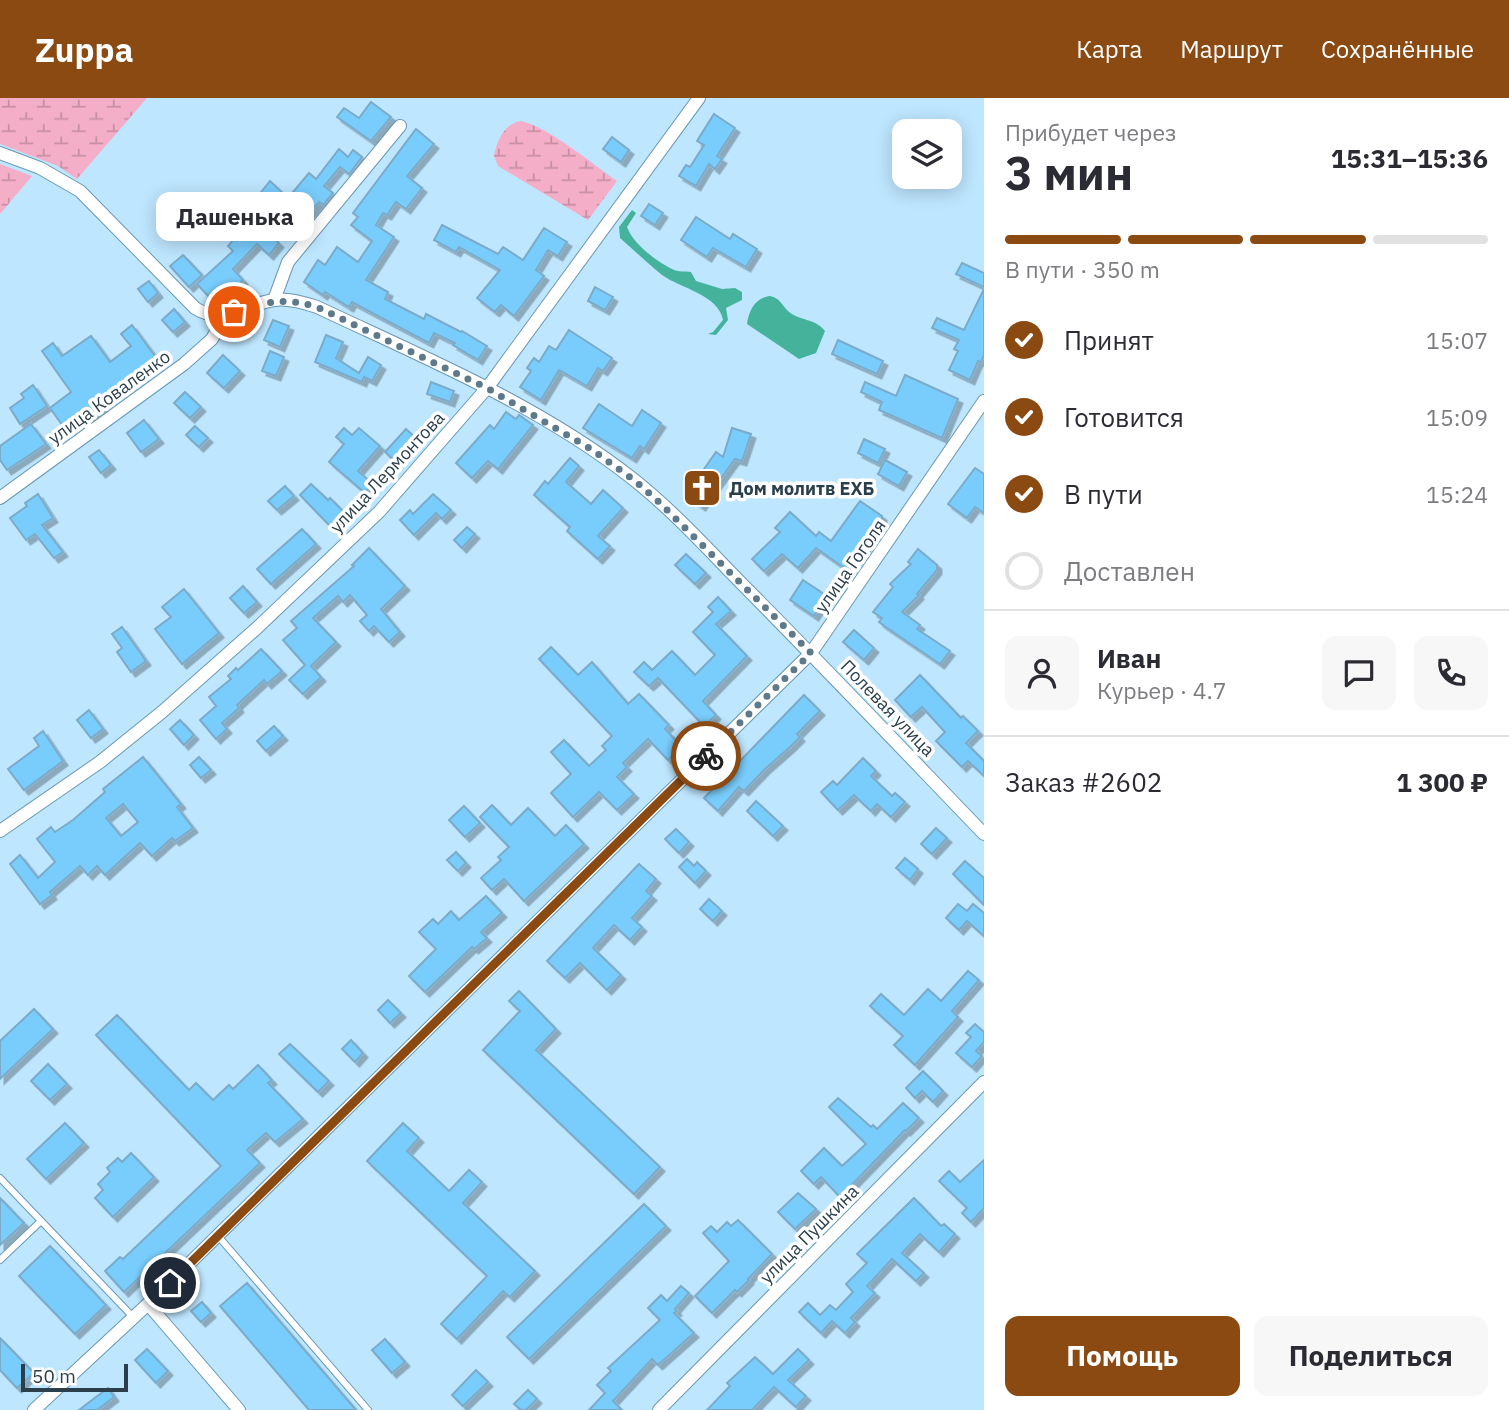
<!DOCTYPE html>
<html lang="ru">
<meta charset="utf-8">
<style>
body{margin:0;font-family:"IBM Plex Sans",sans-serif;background:#f7f7f7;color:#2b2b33;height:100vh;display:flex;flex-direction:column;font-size:26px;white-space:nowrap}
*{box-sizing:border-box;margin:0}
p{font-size:23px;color:#7c7c81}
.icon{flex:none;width:38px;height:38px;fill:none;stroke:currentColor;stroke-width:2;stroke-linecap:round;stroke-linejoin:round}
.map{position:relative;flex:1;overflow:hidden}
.details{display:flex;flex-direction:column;background:#fff;width:525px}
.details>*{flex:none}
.tools{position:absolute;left:892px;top:21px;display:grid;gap:14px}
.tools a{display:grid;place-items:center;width:70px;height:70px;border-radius:14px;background:#fff;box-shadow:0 4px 18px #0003;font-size:35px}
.scale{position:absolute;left:21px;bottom:18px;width:107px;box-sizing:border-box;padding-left:7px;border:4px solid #2a3f4b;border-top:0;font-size:19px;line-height:24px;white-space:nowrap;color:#2a3f4b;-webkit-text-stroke:5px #fff;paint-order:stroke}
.pin{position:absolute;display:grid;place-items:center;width:60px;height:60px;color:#fff;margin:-30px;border:4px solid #fff;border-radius:50%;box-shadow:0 2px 7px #0007}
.courier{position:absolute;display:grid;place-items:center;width:70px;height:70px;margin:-35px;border:5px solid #8a4a12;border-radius:50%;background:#fff;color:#222;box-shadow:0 2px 9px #0007}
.bubble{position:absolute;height:49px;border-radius:14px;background:#fff;box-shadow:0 4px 18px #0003;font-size:23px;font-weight:800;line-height:49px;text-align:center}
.overview em{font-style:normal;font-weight:800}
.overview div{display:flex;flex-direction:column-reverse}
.overview{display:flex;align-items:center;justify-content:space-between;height:119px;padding:0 21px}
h1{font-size:46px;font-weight:800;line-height:52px}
.bar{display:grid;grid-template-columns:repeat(4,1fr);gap:10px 7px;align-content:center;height:84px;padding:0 21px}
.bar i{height:9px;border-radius:5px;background:#e1e1e2}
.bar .selected{background:#8a4a12}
.bar p{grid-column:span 4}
.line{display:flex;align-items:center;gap:18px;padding:0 21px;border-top:2px solid #e1e1e2}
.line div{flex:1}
.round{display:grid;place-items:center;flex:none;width:74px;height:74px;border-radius:14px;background:#f7f7f7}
ol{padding:0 21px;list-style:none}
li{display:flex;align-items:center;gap:21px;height:77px}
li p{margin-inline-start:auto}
li .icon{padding:7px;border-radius:50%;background:#8a4a12;color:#fff;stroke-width:4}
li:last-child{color:#7c7c81}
li i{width:38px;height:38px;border:4px solid #e1e1e2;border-radius:50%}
.cta{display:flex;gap:14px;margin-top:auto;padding:14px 21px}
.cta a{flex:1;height:80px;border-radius:14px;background:#8a4a12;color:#fff;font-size:28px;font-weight:800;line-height:80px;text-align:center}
.cta a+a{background:#f7f7f7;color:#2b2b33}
header{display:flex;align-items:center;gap:42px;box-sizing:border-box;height:98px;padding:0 35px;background:#8a4a12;color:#fff}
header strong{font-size:33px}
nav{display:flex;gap:38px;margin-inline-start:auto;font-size:24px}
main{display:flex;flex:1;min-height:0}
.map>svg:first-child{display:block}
</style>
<header>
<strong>Zuppa</strong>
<nav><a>Карта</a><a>Маршрут</a><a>Сохранённые</a></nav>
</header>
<main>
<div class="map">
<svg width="984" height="1312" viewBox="0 0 984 1312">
<defs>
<pattern id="wetland-marsh" width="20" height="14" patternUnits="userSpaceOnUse" patternTransform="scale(1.75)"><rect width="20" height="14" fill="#f5aec8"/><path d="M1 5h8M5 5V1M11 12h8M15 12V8" fill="none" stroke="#c78fa4"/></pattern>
<filter id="shadow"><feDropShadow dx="4.5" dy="4.5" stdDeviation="0" flood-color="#0004"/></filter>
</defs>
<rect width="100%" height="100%" fill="#bee6ff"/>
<g fill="url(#wetland-marsh)">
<polygon points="0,0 147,0 77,81 58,68 0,46"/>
<path d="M520,23c28,5 72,43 97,60l-29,39 -90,-54 -4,-10c3,-15 9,-31 26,-35z"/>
<polygon points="0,66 32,78 0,116"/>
</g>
<g fill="#45b39b">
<path d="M632,112l4,3 -9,14c7,18 29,34 47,43 5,2 11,1 17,2l5,9 26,8 13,-1 7,4v8l-16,8 2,12 -12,15 -8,-1 5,-2 10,-12c-4,-25 -43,-32 -61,-45 -15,-12 -28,-25 -42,-37l-1,-11z"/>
<path d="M770,198c10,2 11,8 18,15 11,10 27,7 37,20l-9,22 -17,6 -52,-35c2,-14 8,-26 23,-28z"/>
</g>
<g fill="#79cdfd" stroke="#7babc9" stroke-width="2" fill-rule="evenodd" filter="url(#shadow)">
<polygon points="371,4 391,19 371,43 337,19 344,10 359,20"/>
<polygon points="714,16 735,30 717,58 722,61 715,71 709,66 696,88 679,78 686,67 690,69 704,47 697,43"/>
<polygon points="416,31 434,46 407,78 422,90 406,111 396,104 387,117 383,115 376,127 394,139 366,182 388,194 385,201 424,221 426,216 461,234 462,233 487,248 478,262 453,247 455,245 434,235 429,245 352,204 349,209 325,194 323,197 304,184 318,162 325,167 337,149 358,164 372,143 351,127 358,119 353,115"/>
<polygon points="612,39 629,52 621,64 603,51"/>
<polygon points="339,51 348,59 353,52 362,59 349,76 340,69 324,88 333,95 323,107 319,104 296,131 258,98 270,83 288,100 309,75 316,81"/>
<polygon points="649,106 663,115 655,127 641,118"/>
<polygon points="244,113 279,145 269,157 257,146 233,171 243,182 240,185 248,192 238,201 226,190 212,202 197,186 233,153 228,148 243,131 235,124"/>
<polygon points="696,119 730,141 733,136 757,151 746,169 713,150 707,159 681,142"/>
<polygon points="442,127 498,156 503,149 523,162 544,130 567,144 558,158 548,152 536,172 544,178 514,218 501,207 495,214 477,200 500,172 459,149 456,154 434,142"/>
<polygon points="183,157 202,177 189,189 170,168"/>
<polygon points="962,165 984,175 984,189 956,176"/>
<polygon points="149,183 158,195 148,204 138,191"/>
<polygon points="595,189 613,199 605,212 588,203"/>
<polygon points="984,191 984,257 981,264 978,263 970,282 949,272 958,253 954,251 959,242 932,230 937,220 964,232"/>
<polygon points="174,211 185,224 173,234 162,222"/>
<polygon points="273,222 289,228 280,249 264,242"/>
<polygon points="132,227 158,262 100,307 103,310 91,320 88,316 65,331 50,310 71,294 42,253 53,245 62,258 91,238 110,264 131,248 121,236"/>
<polygon points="569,232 612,260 603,273 598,270 587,288 559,272 541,302 520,289 531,273 527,270 534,260 539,264 549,248 556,252"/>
<polygon points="326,237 343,244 336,260 359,275 368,259 381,267 372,283 364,279 362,284 315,264"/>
<polygon points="838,242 883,263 877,276 832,256"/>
<polygon points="270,253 284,259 276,278 262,273"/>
<polygon points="223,257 240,273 224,290 207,275"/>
<polygon points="905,277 958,301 942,340 879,312 882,304 861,294 865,284 896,298"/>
<polygon points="431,284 454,293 450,304 427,296"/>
<polygon points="33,287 47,308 20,326 10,310 24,300 21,296"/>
<polygon points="185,294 201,309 190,320 174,305"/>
<polygon points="599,306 632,328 642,312 661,325 644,351 640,348 632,360 583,330"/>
<polygon points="506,314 516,321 519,317 533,327 498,371 488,363 472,380 456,365 490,327 494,331"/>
<polygon points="144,322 159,341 141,354 127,335"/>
<polygon points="31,326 46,346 7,372 0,362 0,348"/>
<polygon points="195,328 208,340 199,349 186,337"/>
<polygon points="344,330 352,337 359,330 380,348 358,373 373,386 365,395 329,364 344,346 336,339"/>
<polygon points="732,330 751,336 742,363 735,361 701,408 686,397 716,354 723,359"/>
<polygon points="406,331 418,342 397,365 385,354"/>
<polygon points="864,341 885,351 878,365 858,355"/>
<polygon points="99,352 111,367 101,375 89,359"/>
<polygon points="570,360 579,368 566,384 591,406 603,392 623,410 598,438 610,448 598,461 567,433 570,429 534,397 545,383 548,386"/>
<polygon points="885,362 907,374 899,388 878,376"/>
<polygon points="975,370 984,376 984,415 975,409 967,420 948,406"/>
<polygon points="311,386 328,402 330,400 347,417 333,431 300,397"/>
<polygon points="285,388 294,398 277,412 268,403"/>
<polygon points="38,396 53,420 42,427 63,454 54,460 35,436 26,442 10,420 27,408 25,405"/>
<polygon points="433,396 451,412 442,421 436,415 414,437 400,422 410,412 413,416"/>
<polygon points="860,403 882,418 882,421 867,443 869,444 847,472 816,450 798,470 782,456 764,473 752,461 780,434 775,430 790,414 816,438 819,434 831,443"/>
<polygon points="467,429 475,436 462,450 454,442"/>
<polygon points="302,431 316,446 271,486 257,471"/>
<polygon points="369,450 405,488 381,511 400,534 389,544 374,528 369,533 360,523 367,517 350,497 343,504 338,498 313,520 336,544 311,568 321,579 303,596 289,582 305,567 283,542 297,530 291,523 354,468 352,467"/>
<polygon points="918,451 937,467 937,472 917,496 919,497 902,514 920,527 917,531 950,553 940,566 887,530 879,524 882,520 873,514 893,489 890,486 911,466 908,464"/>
<polygon points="686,456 706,475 695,486 675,467"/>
<polygon points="803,482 827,498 814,518 790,502"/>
<polygon points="243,488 257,504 244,515 230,500"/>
<polygon points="184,491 219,535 182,566 155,531 171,519 162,509"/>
<polygon points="718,499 731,513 716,526 747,558 703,603 716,617 704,628 658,580 649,588 634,574 644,564 652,572 672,553 695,577 715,557 693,534 713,514 708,509"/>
<polygon points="122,529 146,563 131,574 117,554 122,550 112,536"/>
<polygon points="854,532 874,550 864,562 843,544"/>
<polygon points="551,549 578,577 592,564 628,606 639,596 669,627 665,631 682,649 668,662 648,641 623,665 627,669 617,679 634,696 617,712 599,694 573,719 551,695 571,676 551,654 564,642 589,668 606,652 602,648 612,638 539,561"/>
<polygon points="261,551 282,573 267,586 264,582 237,607 239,610 222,625 227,631 216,641 200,622 216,608 209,599 231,581 228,578 236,570 238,572"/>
<polygon points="920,577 961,620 963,618 978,633 966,645 984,663 984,678 968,663 962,669 936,643 945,634 922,609 911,619 895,602"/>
<polygon points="804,597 820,613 797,636 800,639 790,649 765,671 744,693 739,689 718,713 704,700"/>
<polygon points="89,612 103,631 91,640 77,622"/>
<polygon points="180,622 194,637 184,647 170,631"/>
<polygon points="274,628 283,638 266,653 257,643"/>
<polygon points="43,633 63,663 24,692 8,671 39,648 34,640"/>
<path d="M143,659l38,47 -4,3 16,21 -18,13 -3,-3 -20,18 -12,-13 -35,32 -8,-9 -9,9 -8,-9 -30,26 2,3 -12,9 -30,-40 10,-9 18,23 17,-16 -18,-23 14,-12 4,5 18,-12 32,-28 -2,-3zM123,706l15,18 -17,14 -15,-18z"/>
<polygon points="199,659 211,672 201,680 190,667"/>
<polygon points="863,660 876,673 871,678 892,698 895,695 905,704 891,719 877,706 871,713 854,697 838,712 821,694 833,683 837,687"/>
<polygon points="756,703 783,728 773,738 747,713"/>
<polygon points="492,707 511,727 528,710 555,738 566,727 584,746 524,803 504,781 492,792 481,780 501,762 498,759 509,749 480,719"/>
<polygon points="464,708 480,725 465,739 449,722"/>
<polygon points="936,730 947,740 932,756 921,746"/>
<polygon points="676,731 689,744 679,755 665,741"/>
<polygon points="456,754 466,765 458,773 447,762"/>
<polygon points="905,760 918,771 910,782 896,770"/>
<polygon points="687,761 694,768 697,764 706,773 695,785 679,769"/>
<polygon points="965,763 984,780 984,807 953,776"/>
<polygon points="639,766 656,781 646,793 652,798 632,820 642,829 630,842 614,827 593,850 621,877 607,892 580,865 565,880 547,863"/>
<polygon points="486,798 502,815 481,834 487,840 474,851 472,849 425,894 409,878 436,851 419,834 433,821 438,826 451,813 459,822"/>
<polygon points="709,801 722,813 713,823 700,811"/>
<polygon points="958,806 967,813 973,806 984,815 984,838 967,823 959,832 946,820"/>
<polygon points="968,873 979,882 952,913 958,919 915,967 894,947 903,938 870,908 881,896 904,917 928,891 941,903"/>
<polygon points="519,893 556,931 536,952 660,1069 634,1096 483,952 520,913 509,903"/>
<polygon points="388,902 401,915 390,925 378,912"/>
<polygon points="34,911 53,931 0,981 0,943"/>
<polygon points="117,917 189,992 196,985 213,1002 229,987 233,991 258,967 272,982 268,985 303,1021 275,1044 266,1035 247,1052 260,1065 124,1194 105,1173 120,1159 123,1161 221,1068 96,937"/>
<polygon points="975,926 984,934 984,944 976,953 982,958 972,969 956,955 971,939 966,935"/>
<polygon points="351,942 363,955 355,964 342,951"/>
<polygon points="290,946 329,983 318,994 279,956"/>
<polygon points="48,966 67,986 50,1002 31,983"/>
<polygon points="923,973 943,993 933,1004 922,993 915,1000 906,990"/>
<polygon points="838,1000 871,1029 873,1027 877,1031 903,1005 919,1020 906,1033 905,1032 840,1099 821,1079 814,1086 801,1073 824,1050 842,1068 866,1046 829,1009"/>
<polygon points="65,1025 84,1045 46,1081 27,1061"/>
<polygon points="403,1025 419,1040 407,1053 449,1093 469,1072 482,1084 463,1105 535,1173 510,1199 503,1193 457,1241 441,1226 487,1178 367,1063"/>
<polygon points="131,1055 154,1079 113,1119 95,1100 103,1092 98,1086 110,1074 107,1070 118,1060 122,1064"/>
<polygon points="984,1062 984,1110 971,1124 962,1115 967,1110 939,1083 949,1073 960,1084"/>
<polygon points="798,1095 816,1111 795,1131 778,1114"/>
<polygon points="0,1100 24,1125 0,1147"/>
<polygon points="914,1100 941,1128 944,1126 955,1136 939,1154 920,1136 902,1155 924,1175 916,1183 892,1161 867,1188 875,1195 851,1220 855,1224 845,1235 832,1223 821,1235 799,1214 808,1205 820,1217 830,1207 836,1212 853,1194 846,1186 867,1165 857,1156"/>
<polygon points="644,1106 666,1128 529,1261 507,1239"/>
<polygon points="738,1122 772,1156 748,1181 749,1182 737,1194 735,1192 712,1215 695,1198 729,1163 703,1135 711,1128 717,1134 727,1124 731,1128"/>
<polygon points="50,1148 106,1207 75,1236 19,1178"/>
<polygon points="247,1185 356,1312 309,1312 220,1208"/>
<polygon points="681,1188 689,1195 675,1211 677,1213 674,1215 694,1235 658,1267 652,1261 613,1303 622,1312 589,1312 605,1295 597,1287 611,1273 608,1270 660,1222 648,1210 661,1197 667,1203"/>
<polygon points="202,1204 211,1215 201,1224 191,1213"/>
<polygon points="0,1240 34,1275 17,1290 0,1272"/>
<polygon points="385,1241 405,1264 392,1275 372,1252"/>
<polygon points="147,1251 168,1273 156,1285 135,1262"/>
<polygon points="798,1251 809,1262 788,1282 806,1298 796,1309 774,1289 752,1312 707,1312 730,1288 727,1285 755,1259 773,1276"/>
<polygon points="476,1272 488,1284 463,1308 452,1297"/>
<polygon points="108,1290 114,1299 97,1312 79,1312"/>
<polygon points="528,1292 537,1301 526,1312 521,1312 514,1306"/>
</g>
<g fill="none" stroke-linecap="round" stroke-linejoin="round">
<g stroke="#6898b4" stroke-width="8">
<g id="service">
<polyline points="0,1080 134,1220"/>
<polyline points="218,1138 368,1312"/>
<polyline points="0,1162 41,1123"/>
</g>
</g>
<g stroke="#6898b4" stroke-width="14">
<g id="minor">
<path d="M0,55l40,15 40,23 115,117c25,17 52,-4 79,-8 14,-2 30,3 43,7 108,51 222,98 316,172 43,34 80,76 119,115 78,79 155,160 232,240"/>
<polyline points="274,202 288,164 400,28"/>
<polyline points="0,400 184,266 212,241 226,215"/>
<polyline points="0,733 100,664 162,614 258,529 379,414 487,290 699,0"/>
<polyline points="148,1206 239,1312"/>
<polyline points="34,1312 148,1206 811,555 984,303"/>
<polyline points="659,1312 984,984"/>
</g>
</g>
<use href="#service" stroke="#fff" stroke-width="6"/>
<use href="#minor" stroke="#fff" stroke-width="12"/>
</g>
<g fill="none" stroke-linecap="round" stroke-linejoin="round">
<path stroke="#5e798a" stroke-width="7" stroke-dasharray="0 12.6" d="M234,214c33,-10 49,-15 83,-5l170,81 104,61 43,31 25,22 152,151 -105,103"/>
<polyline stroke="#8a4a12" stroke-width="9" points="170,1185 706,658"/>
</g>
<defs>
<g id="church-square" transform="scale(2.0125)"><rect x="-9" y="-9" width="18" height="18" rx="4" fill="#8a4a12" stroke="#fff"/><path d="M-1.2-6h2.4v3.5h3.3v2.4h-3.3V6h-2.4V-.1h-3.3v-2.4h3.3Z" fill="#fff"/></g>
</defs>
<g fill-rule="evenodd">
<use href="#church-square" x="702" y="390"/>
</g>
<g text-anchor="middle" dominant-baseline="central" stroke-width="7" stroke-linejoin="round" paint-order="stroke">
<g font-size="18" fill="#2a3f4b" stroke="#fff">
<text transform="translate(109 299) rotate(-36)">улица Коваленко</text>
<text transform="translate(387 374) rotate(-47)">улица Лермонтова</text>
<text transform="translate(850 468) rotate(-55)">улица Гоголя</text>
<text transform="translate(888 610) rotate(46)">Полевая улица</text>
<text transform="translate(809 1136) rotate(-45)">улица Пушкина</text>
</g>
<g font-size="18" font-weight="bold" fill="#2a3f4b" stroke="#fff" text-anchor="start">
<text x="729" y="390">Дом молитв ЕХБ</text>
</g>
</g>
</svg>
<div class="tools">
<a><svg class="icon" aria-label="layers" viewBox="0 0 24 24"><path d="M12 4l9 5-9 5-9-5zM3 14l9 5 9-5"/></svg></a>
</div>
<div class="scale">50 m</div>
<div class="pin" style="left:234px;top:214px;background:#ea580c"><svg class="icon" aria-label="bag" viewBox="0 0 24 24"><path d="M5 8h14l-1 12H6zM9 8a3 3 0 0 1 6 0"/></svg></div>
<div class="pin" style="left:170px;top:1185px;background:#1f2937"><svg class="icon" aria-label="home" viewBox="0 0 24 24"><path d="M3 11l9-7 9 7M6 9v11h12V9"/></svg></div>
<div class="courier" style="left:706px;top:658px"><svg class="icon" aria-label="bike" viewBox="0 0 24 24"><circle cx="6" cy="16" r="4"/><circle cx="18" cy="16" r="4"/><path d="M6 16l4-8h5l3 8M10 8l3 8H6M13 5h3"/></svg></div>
<div class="bubble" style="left:156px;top:94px;width:158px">Дашенька</div>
</div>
<section class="details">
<div class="overview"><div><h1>3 мин</h1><p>Прибудет через</p></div><em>15:31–15:36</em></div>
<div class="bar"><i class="selected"></i><i class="selected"></i><i class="selected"></i><i></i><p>В пути · 350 m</p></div>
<ol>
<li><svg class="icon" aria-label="check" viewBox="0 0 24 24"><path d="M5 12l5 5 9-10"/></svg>Принят<p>15:07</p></li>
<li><svg class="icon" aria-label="check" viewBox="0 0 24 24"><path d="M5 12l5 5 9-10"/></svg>Готовится<p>15:09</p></li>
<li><svg class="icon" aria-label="check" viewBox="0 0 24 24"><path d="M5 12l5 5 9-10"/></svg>В пути<p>15:24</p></li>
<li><i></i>Доставлен</li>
</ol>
<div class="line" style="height:126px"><a class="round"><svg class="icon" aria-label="person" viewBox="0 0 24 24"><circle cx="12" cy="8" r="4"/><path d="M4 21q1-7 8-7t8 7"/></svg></a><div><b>Иван</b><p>Курьер · 4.7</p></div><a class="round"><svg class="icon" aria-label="chat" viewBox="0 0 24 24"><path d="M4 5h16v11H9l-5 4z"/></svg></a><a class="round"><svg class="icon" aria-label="phone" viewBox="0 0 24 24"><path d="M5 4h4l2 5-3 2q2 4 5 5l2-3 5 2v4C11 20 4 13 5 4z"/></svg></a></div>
<div class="line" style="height:91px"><div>Заказ #2602</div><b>1 300 ₽</b></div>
<div class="cta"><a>Помощь</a><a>Поделиться</a></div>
</section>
</main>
